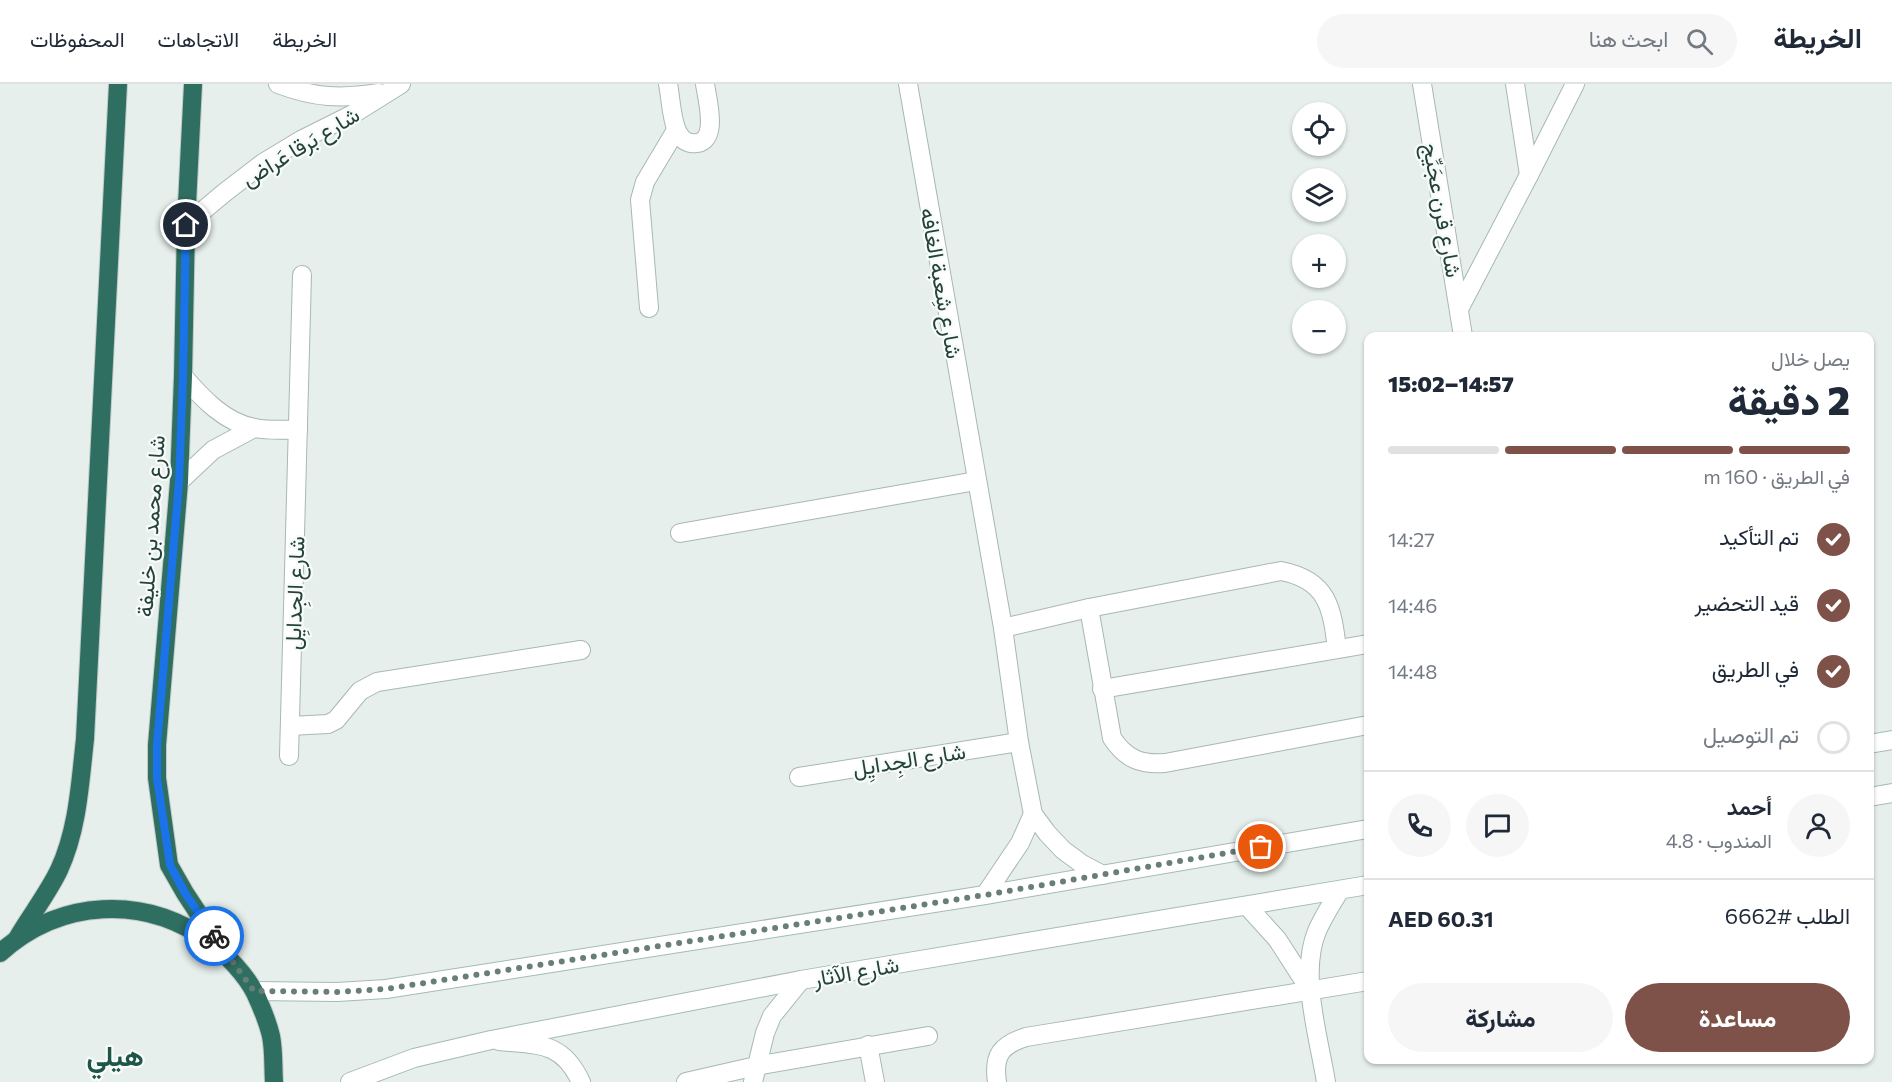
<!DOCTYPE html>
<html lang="ar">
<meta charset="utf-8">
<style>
body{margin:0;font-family:Commissioner,Vazirmatn,sans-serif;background:#f6f6f7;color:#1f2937;direction:rtl;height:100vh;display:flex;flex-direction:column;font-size:22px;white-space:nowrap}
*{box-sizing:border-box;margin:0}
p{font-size:20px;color:#747a83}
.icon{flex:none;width:33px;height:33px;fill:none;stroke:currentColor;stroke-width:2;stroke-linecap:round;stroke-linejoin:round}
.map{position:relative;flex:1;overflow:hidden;direction:ltr}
.side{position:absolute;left:1364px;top:248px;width:510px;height:732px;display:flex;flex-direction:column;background:#fff;border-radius:12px;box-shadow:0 2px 4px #0004;direction:rtl}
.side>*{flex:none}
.fabs{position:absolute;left:1292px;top:18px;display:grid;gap:12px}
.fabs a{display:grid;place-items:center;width:54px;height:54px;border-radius:50%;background:#fff;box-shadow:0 2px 4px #0004;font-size:30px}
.pin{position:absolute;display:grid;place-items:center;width:51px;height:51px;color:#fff;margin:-26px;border:3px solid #fff;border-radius:50%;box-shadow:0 2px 6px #0007}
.courier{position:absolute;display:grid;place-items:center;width:60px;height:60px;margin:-30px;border:4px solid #1a73e8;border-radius:50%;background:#fff;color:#222;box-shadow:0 2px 8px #0007}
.overview em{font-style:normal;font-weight:800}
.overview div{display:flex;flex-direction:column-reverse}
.overview{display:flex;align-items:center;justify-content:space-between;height:102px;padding:0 24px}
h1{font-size:39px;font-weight:800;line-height:45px}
.bar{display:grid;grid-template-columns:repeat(4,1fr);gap:9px 6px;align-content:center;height:72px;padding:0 24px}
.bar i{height:8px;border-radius:4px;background:#e0e1e3}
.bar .active{background:#7f5249}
.bar p{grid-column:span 4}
.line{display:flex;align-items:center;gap:15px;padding:0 24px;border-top:2px solid #e0e1e3}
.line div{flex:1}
.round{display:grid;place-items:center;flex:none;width:63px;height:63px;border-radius:32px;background:#f6f6f7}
ol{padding:0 24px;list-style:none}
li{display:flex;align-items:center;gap:18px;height:66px}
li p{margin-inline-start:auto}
li .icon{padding:6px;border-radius:50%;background:#7f5249;color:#fff;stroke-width:4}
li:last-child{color:#747a83}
li i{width:33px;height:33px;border:3px solid #e0e1e3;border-radius:50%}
.primary-button{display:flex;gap:12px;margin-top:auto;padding:12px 24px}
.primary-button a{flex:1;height:69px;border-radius:36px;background:#7f5249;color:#fff;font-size:24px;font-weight:800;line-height:69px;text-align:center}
.primary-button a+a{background:#f6f6f7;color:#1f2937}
header{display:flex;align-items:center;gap:36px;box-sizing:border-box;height:84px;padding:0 30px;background:#fff;border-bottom:2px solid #e0e1e3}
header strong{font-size:28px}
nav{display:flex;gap:33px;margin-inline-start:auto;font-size:21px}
.search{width:420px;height:54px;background:#f6f6f7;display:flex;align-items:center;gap:15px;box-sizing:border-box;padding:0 21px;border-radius:33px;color:#747a83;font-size:22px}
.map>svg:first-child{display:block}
</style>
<header>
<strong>الخريطة</strong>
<div class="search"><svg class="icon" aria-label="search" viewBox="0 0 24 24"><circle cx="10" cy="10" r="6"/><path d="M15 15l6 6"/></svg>ابحث هنا</div>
<nav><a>الخريطة</a><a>الاتجاهات</a><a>المحفوظات</a></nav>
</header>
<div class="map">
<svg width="1892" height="998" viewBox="0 0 1892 998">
<rect width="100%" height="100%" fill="#e6efeb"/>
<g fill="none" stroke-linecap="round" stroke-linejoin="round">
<g stroke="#a8b8b2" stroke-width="20">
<g id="lane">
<polyline points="1422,0 1463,252"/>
<polyline points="1515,0 1529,91"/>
<polyline points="649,224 640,116 645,98 676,46"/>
<polyline points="1459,225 1529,91 1575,0"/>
<path d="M1089,524l23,130c14,21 29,27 53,25l203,-38"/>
<path d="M1003,544l86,-20 192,-37c47,9 51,37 56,78"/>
<polyline points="1102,605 1368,560"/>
<path d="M499,957c39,4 63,0 82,41"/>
<polyline points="868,961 875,998"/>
<polyline points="686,998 756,982 928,952"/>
<polyline points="753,998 765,949 772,932 801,896"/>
</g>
</g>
<g stroke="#a8b8b2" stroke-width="20">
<g id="street">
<path d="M278,0c37,14 63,15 101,9"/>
<path d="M668,0c3,15 3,33 9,47 3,6 7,11 14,12 30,4 16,-44 14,-59"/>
<polyline points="908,0 1003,544 1019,658 1033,730 1047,749 1063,766 1082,780 1103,791"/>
<polyline points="186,141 224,109 263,79 301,56 353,30 401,0"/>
<path d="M183,292c19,22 42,47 72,52 14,3 29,1 43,2"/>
<polyline points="179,398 213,366 254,344"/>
<polyline points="680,449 976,397"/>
<polyline points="290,642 328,640 336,636 360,607 377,598 581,566"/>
<polyline points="289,672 302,191"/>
<polyline points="799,693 1019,658"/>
<polyline points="985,811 1020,759 1033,730"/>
<polyline points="1247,822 1277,855 1310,906"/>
<path d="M997,998c-4,-27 4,-37 29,-45l342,-56"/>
<path d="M1326,998c-7,-44 -27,-108 -9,-151 6,-14 15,-28 23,-41"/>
</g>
</g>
<g stroke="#a4bbb3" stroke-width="20">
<g id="secondary">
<polyline points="1869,660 1892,656"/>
<polyline points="1869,713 1892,709"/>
<polyline points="254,907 337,908 386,905 985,811 1368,745"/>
<polyline points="350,998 414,974 491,956 801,896 1368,801"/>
</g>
</g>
<g stroke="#c2cac8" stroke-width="20">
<g id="highway">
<polyline points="193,0 186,141 183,292 179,398 157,661 157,694 169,781 185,809 225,870"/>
<path d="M18,853c13,-22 30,-44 41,-67 19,-41 21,-87 26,-131l33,-655"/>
<path d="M0,869c60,-54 144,-59 210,-11 16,12 36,33 45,51 6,13 13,30 16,43 3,15 2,31 3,46"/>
</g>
</g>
<use href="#lane" stroke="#fff" stroke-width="18"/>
<use href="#street" stroke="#fff" stroke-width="18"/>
<use href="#secondary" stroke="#fff" stroke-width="18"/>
<use href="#highway" stroke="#2f6f62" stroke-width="18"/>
</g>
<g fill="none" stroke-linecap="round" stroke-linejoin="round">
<polyline stroke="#687f78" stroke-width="6" stroke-dasharray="0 10.8" points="214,852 254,907 337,908 386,905 985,811 1261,763"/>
<polyline stroke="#1a73e8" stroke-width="8" points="186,141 183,292 179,398 157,661 157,694 170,781 185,809 214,852"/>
</g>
<g text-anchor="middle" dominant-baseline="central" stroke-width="4.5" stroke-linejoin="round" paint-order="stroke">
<g font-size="22" fill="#24423a" stroke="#f7fbf9">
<text transform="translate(300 62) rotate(-31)">شارع بَرقا عَراض</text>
<text transform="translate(1443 126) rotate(80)">شارع قرن عجَيِّج</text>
<text transform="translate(942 199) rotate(80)">شارع شِعبة الغافه</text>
<text transform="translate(150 442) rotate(-86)">شارع محمد بن خليفة</text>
<text transform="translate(294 509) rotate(-88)">شارع الجِدايِل</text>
<text transform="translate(909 675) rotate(-9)">شارع الجِدايِل</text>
<text transform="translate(856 887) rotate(-10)">شارع الآثار</text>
</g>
<g font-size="28" font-weight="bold" fill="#1f5548" stroke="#f7fbf9">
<text x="115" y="971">هيلي</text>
</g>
</g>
</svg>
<div class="fabs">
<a><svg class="icon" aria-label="locate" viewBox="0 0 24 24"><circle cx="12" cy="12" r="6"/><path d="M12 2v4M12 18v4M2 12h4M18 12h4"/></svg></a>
<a><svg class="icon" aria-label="layers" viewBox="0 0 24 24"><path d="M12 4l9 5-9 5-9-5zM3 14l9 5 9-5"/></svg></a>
<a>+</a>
<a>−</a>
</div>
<div class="pin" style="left:1261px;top:763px;background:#ea580c"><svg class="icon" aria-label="bag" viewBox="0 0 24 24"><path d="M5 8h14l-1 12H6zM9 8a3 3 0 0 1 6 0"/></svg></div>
<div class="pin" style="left:186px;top:141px;background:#1f2937"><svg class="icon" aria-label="home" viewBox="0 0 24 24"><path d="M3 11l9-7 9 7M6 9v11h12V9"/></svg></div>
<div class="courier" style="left:214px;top:852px"><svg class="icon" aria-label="bike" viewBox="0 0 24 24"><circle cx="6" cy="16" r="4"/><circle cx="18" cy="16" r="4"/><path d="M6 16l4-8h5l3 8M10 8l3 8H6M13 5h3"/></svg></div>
<section class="side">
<div class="overview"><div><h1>2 دقيقة</h1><p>يصل خلال</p></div><em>14:57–15:02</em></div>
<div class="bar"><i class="active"></i><i class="active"></i><i class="active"></i><i></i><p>في الطريق · 160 m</p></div>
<ol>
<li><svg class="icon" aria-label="check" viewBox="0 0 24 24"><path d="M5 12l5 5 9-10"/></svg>تم التأكيد<p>14:27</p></li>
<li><svg class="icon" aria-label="check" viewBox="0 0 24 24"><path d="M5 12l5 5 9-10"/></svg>قيد التحضير<p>14:46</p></li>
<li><svg class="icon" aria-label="check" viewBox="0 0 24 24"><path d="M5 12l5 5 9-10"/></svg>في الطريق<p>14:48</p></li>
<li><i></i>تم التوصيل</li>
</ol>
<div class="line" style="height:108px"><a class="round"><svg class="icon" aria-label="person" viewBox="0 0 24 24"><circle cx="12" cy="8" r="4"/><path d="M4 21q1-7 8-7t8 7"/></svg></a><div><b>أحمد</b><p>المندوب · 4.8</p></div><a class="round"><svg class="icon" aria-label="chat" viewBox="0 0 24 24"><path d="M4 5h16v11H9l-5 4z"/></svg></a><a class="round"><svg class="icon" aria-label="phone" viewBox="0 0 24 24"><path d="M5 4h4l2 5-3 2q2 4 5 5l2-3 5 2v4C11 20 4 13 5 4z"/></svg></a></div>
<div class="line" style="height:78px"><div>الطلب #6662</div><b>AED 60.31</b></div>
<div class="primary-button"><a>مساعدة</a><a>مشاركة</a></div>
</section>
</div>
